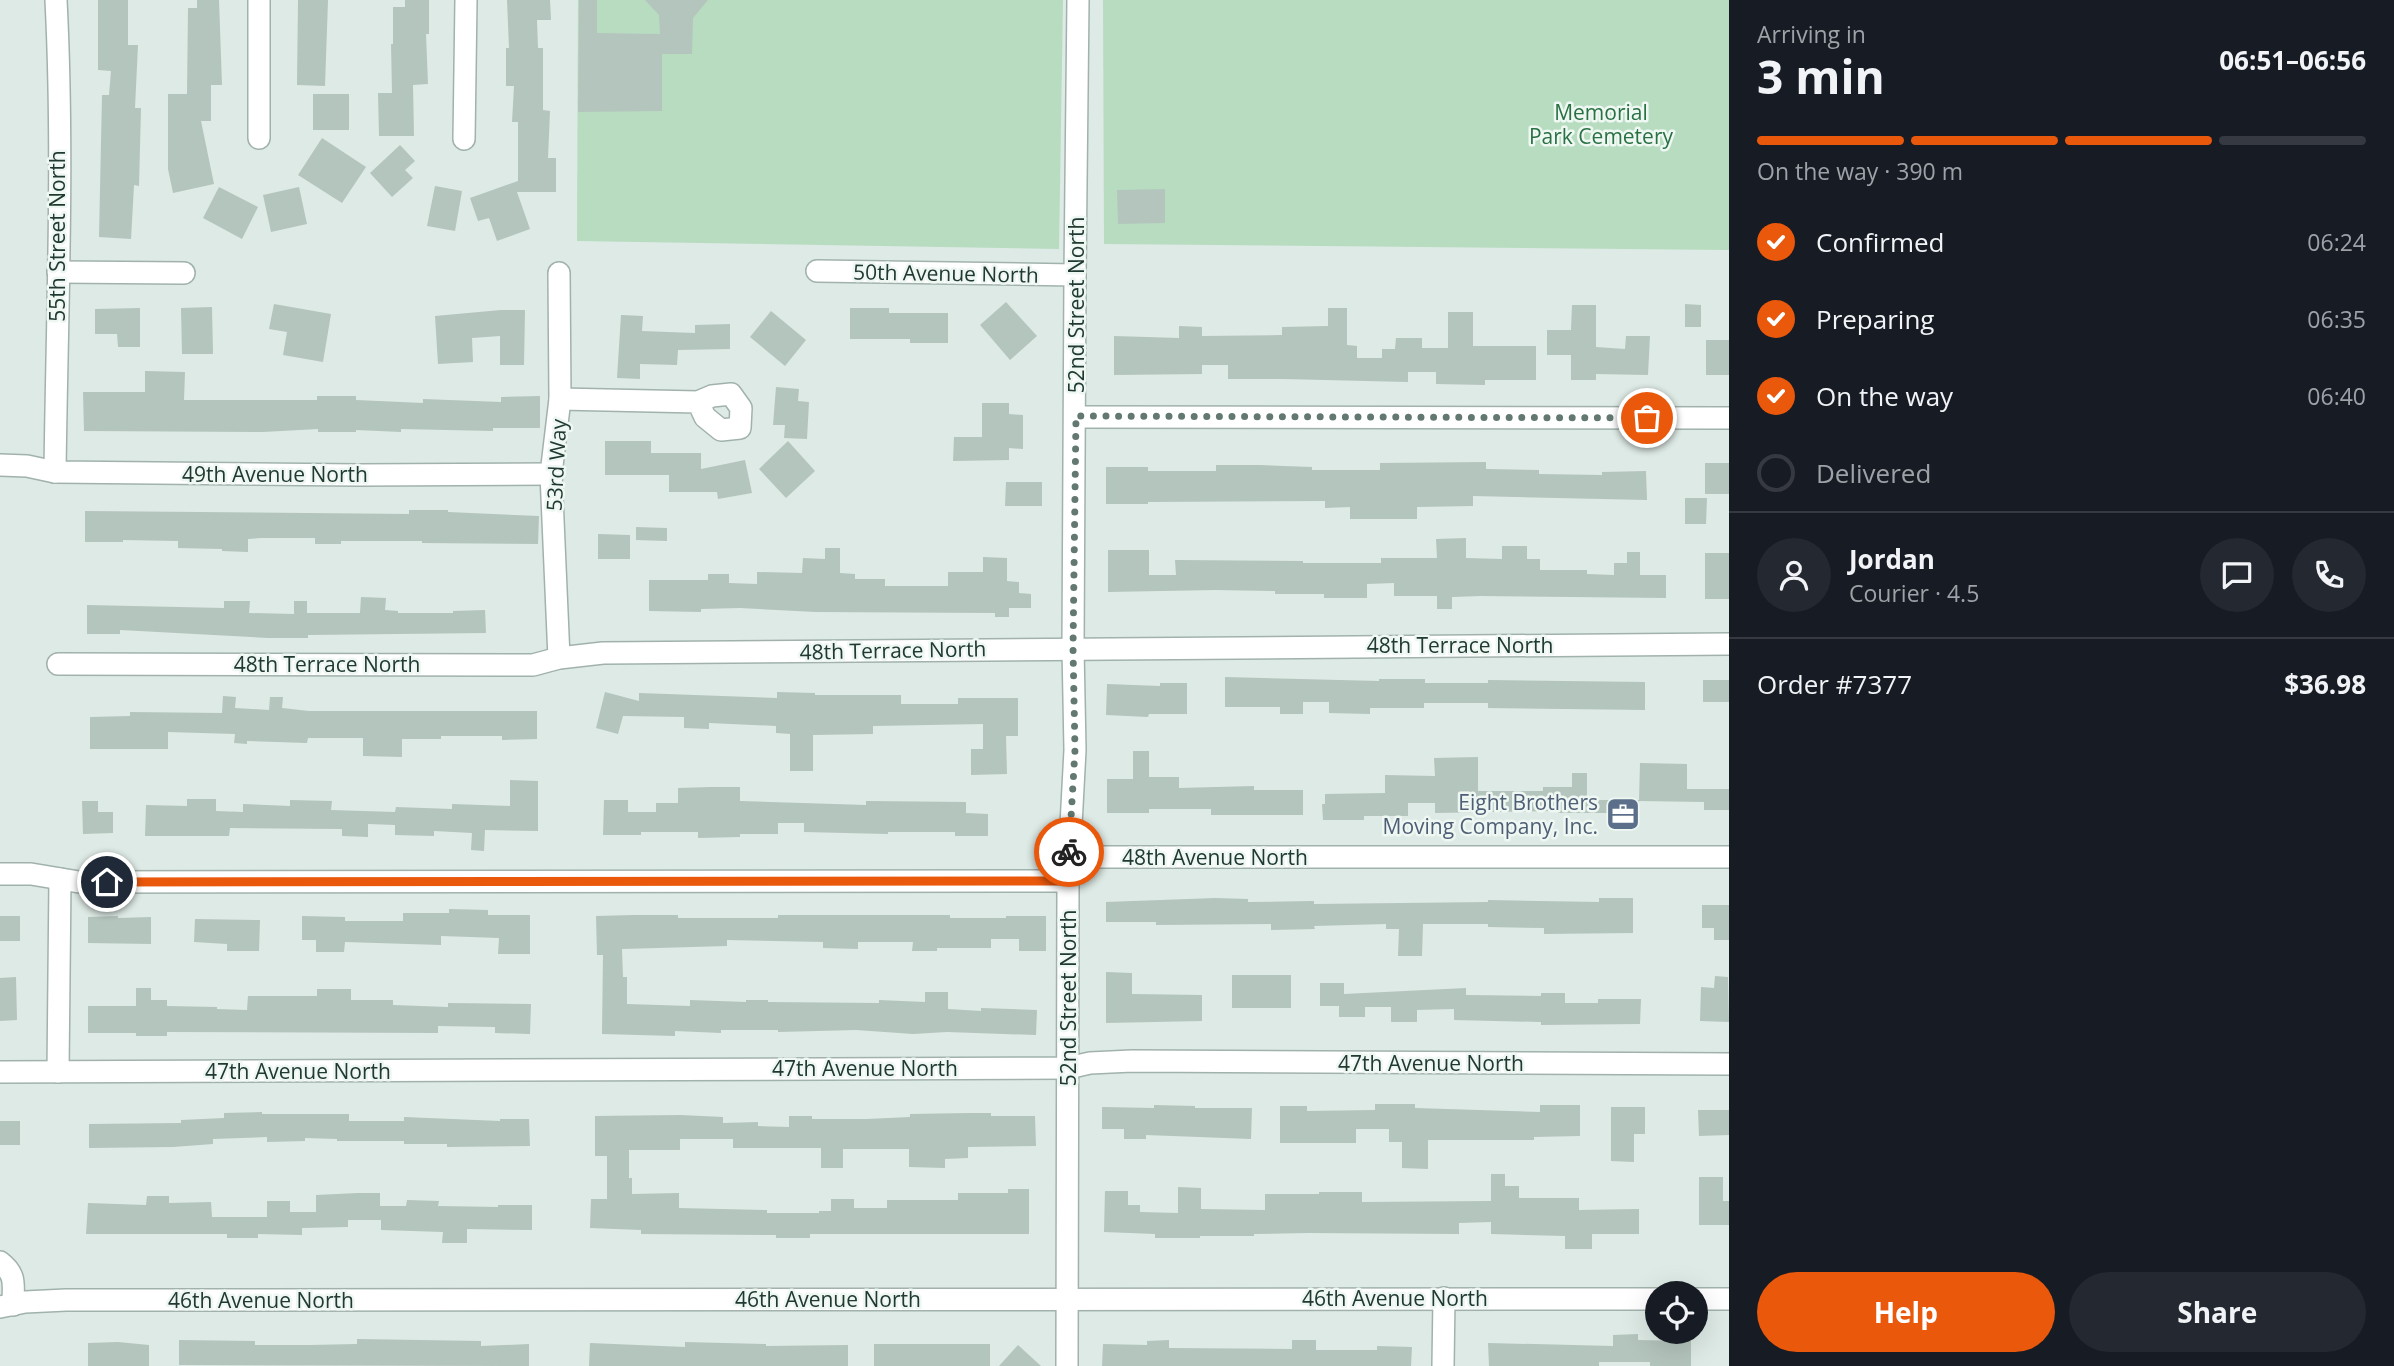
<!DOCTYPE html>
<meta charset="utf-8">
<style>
body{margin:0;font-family:"Open Sans",sans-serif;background:#242831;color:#f1f3f6;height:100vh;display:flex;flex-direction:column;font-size:26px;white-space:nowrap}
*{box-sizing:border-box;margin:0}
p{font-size:23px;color:#9ea1a6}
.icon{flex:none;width:38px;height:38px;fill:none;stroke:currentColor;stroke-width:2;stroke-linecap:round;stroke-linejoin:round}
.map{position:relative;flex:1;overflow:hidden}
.side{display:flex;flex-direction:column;background:#171b24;width:665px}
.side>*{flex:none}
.controls{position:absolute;left:1645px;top:1281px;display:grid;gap:14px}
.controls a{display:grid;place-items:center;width:63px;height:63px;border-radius:50%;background:#171b24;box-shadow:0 7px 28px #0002;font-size:35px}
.pin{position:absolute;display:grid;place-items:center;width:60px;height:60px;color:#fff;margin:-30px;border:4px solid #fff;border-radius:50%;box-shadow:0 2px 7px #0007}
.courier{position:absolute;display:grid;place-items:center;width:70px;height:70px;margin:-35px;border:5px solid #ea580c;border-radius:50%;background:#fff;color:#222;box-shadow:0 2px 9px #0007}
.summary em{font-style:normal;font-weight:700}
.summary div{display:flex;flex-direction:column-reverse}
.summary{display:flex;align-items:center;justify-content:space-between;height:119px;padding:0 28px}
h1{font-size:46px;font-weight:700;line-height:52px}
.bar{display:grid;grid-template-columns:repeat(4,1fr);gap:10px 7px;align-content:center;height:84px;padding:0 28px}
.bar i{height:9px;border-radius:5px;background:#363941}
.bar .active{background:#ea580c}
.bar p{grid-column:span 4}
.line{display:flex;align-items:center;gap:18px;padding:0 28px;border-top:2px solid #363941}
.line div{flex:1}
.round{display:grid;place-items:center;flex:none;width:74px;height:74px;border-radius:37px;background:#242831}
ol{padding:0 28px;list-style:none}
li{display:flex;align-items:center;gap:21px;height:77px}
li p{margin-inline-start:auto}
li .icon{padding:7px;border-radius:50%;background:#ea580c;color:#fff;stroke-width:4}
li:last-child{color:#9ea1a6}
li i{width:38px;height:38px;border:4px solid #363941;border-radius:50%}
.primary-button{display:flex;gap:14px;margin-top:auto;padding:14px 28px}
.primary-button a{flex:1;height:80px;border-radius:42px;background:#ea580c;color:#fff;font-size:28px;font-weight:700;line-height:80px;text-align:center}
.primary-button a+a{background:#242831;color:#f1f3f6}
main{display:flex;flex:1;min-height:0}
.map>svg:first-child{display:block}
</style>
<main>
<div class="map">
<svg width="1729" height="1366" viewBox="0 0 1729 1366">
<rect width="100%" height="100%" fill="#deeae5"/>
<g fill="#b7dcc0">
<polygon points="578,0 1063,0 1059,249 577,241"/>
<polygon points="1103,0 1729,0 1729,250 1104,244"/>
</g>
<g fill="#b4c5bd">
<polygon points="98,0 128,0 128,45 138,45 135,108 141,108 139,186 134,185 131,239 99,237 102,95 109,95 111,71 98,70"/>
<polygon points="197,0 219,0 222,85 211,85 211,121 201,121 214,184 173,193 168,169 168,94 187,94 188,8 197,8"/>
<polygon points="298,0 328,0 325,86 297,85"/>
<polygon points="405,0 429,0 429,34 426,34 428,84 413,85 414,136 379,136 378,93 392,93 391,44 393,44 393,7 405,7"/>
<polygon points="507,0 550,0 551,20 537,20 538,48 543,48 543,110 550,111 548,158 556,158 556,192 517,192 530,229 497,241 489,218 478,221 470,198 518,181 518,122 512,122 514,86 506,86 506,48 509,48"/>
<polygon points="579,0 597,0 597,33 660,34 659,15 645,0 708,0 693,18 692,54 662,54 662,111 578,112"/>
<rect x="313" y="94" width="36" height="36"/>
<polygon points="322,138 366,167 342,203 298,175"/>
<polygon points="400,145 415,161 405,170 413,178 392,197 370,173"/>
<polygon points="435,186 462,191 455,231 427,226"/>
<polygon points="219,187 258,207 242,239 203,218"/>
<polygon points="299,187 307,224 271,232 263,195"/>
<polygon points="1165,189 1165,223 1118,224 1117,190"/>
<polygon points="1006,302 1037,336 1010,360 980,325"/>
<polygon points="274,304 331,314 323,362 283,355 287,332 269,329"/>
<polygon points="1685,304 1701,305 1701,327 1685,327"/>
<polygon points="1572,305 1596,305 1596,347 1625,349 1626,336 1650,336 1648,375 1596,374 1596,380 1571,380 1571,355 1547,355 1547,330 1571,330"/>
<polygon points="212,307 213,354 182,354 181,308"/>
<polygon points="140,308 140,347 118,347 117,334 95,334 95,309"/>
<polygon points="850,308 889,308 889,313 948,313 948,343 910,343 910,339 850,339"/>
<polygon points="1328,308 1347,308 1347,345 1357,346 1357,358 1382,358 1382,349 1395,349 1396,338 1422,338 1422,348 1448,348 1448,312 1473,312 1473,346 1536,346 1536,380 1485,380 1485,385 1436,384 1436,372 1408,372 1408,382 1283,379 1228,379 1228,365 1202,365 1202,374 1114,375 1114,336 1179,338 1179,326 1202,327 1202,336 1282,335 1282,327 1328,326"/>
<polygon points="501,310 525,310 524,365 500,365 500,336 472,338 473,362 438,364 435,316"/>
<polygon points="771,311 806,340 785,366 750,337"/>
<polygon points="621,315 643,316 642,331 695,333 695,325 730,324 730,349 678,350 677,365 640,364 640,379 617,378"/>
<rect x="1706" y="340" width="23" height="35"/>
<polygon points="145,371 185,372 184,400 317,400 317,396 356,396 356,400 423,403 423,399 501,402 501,397 540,396 540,428 493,428 493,431 401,429 401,432 356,430 356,432 318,432 318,429 263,432 84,431 83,392 145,392"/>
<polygon points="776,387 799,389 798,401 809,402 807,439 784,438 785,425 773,425"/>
<polygon points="982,403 1009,403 1009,414 1023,415 1023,449 1009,448 1009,460 953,461 954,437 982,437"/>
<polygon points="605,441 651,441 651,453 701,453 701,469 745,460 752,493 718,499 717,492 669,492 669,475 605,475"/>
<polygon points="788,441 815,471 786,498 759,469"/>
<polygon points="1486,462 1486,469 1539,470 1539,474 1602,475 1602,472 1646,471 1647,500 1473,496 1473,506 1417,507 1417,519 1350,519 1350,507 1325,508 1325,501 1148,502 1148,504 1106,504 1106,467 1148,467 1148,471 1216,471 1216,465 1260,465 1312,467 1312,470 1380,470 1380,463"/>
<rect x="1705" y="463" width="24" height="31"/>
<polygon points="1006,482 1042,482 1042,506 1005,506"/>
<polygon points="1685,498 1707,498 1706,524 1685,524"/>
<polygon points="409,510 448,510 448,512 539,516 538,544 422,543 422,541 341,541 341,544 315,544 315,538 261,538 248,539 248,552 222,551 222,549 178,548 178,541 123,540 123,542 85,542 85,511 409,514"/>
<polygon points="636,527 667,528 667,541 636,540"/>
<polygon points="598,534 630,535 630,559 598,559"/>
<polygon points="1466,538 1466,558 1502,559 1502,546 1527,546 1527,559 1540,559 1540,570 1587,570 1587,574 1614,575 1614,563 1627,563 1627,552 1640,552 1640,575 1666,575 1666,598 1481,596 1452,597 1452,609 1437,609 1437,596 1394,596 1394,583 1367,584 1367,598 1324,598 1324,594 1275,594 1275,591 1215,590 1108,592 1108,550 1149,550 1149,575 1176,575 1175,560 1303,561 1303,563 1381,563 1381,558 1437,558 1436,539"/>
<polygon points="825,548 840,548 840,573 855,574 855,579 885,579 885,586 948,586 948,572 983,572 983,557 1007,558 1007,581 1019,582 1019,593 1031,594 1031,608 1009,608 1009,617 995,617 995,613 815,612 740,608 701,609 701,612 649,611 649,580 708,580 708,574 729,574 729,583 757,584 757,572 802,573 803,558 825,559"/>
<rect x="1705" y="553" width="24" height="46"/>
<polygon points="361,597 386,598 385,610 398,611 398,613 453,613 453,611 485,610 486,633 308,635 308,638 268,638 120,630 120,634 87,634 87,605 224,608 224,601 250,601 249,613 294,614 294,601 307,601 307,613 360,613"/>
<polygon points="1225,677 1379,681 1379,679 1425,679 1425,683 1488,683 1488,680 1645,682 1645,710 1488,708 1488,703 1424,703 1424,708 1370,708 1370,714 1329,713 1329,702 1303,702 1303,714 1280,714 1280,707 1225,707"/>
<rect x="1703" y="680" width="26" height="22"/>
<polygon points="1160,683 1187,683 1187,714 1149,714 1148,717 1106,715 1107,684 1160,686"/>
<polygon points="605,692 639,701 639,693 777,698 777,692 815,693 815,695 901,695 901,704 958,704 958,698 1018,698 1018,736 1006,736 1007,774 971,775 971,749 983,749 983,724 873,726 873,734 813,735 813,771 790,771 790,734 776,733 776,726 709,723 709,729 684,728 684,717 623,716 618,734 596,728"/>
<polygon points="223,696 236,697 235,708 269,710 270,697 283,697 282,708 309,711 537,711 537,739 502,740 502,736 441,736 441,739 402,739 402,757 363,756 363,738 308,738 307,743 247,741 247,744 234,743 235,734 168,732 168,749 90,749 90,717 130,716 130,712 222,713"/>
<polygon points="1133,751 1149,751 1149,777 1179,777 1179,788 1254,786 1254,790 1303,790 1303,815 1211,815 1211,809 1149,809 1149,813 1107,813 1107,779 1133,779"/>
<polygon points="1478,757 1478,791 1543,791 1543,787 1572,787 1572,773 1587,773 1587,800 1639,800 1637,828 1608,828 1608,813 1558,813 1558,811 1435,813 1435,803 1408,803 1408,816 1364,816 1364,820 1323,820 1322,804 1325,804 1325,794 1385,793 1385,775 1435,776 1434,758"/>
<polygon points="1640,763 1687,764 1687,789 1729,789 1729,810 1704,810 1704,802 1639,801"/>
<polygon points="510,780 538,781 538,831 485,830 484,851 471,850 472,833 434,831 434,836 395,835 395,825 368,824 368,837 342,836 342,829 230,828 229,836 145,836 146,805 187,806 187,799 216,799 216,811 243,812 243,804 290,806 290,800 332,801 331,810 395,812 396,807 452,809 452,804 510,806"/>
<polygon points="711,787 740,787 740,801 866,805 866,801 966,802 966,813 988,814 988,836 955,836 955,832 888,832 888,834 804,832 804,823 778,823 778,834 740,834 740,837 698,838 698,832 641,832 641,835 603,835 604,800 628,800 628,812 656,812 656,803 678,803 678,788"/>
<polygon points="82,801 98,801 98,812 113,812 113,833 83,834"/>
<polygon points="1215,898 1248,899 1248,902 1314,901 1314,904 1488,902 1488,900 1599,902 1599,898 1633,898 1633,933 1544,934 1544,928 1488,927 1488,924 1423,924 1422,956 1398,956 1399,929 1386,929 1386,924 1314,926 1315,929 1271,930 1271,924 1156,925 1156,922 1106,922 1106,902"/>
<polygon points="1702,905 1729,905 1729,940 1714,940 1714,928 1702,928"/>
<polygon points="449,909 488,910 488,915 530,915 530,954 498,954 499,938 441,936 441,945 345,942 344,952 316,952 316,940 302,940 302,916 345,917 345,921 403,921 403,913 449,913"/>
<polygon points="633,915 678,915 678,918 778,918 778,915 950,915 950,918 1006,918 1006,916 1046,916 1046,951 1019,951 1019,939 991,939 991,948 937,948 937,951 912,951 913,942 858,942 858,949 823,948 823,942 727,940 727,946 622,949 623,977 627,977 627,1004 690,1006 690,1000 746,1002 746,1000 768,1000 768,1002 879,1003 879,1000 925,1002 925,992 948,992 948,1009 981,1011 981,1008 1037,1010 1036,1035 947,1032 913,1034 856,1030 778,1032 778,1030 721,1030 721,1033 675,1031 675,1036 602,1034 603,955 597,955 596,916"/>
<rect x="0" y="916" width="20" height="25"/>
<polygon points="118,916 118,918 151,917 151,944 88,943 88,917"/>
<polygon points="195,919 260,920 259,951 227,951 227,944 194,942"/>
<polygon points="1106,972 1132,973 1132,994 1202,995 1202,1021 1106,1023"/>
<rect x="1232" y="975" width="59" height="33"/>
<polygon points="1715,976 1728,977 1729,1022 1700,1021 1701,987 1714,988"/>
<polygon points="16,977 17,1020 0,1021 0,978"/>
<polygon points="1320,983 1344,983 1344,994 1466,988 1466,995 1541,996 1541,993 1565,993 1565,1003 1598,1003 1598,999 1641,999 1640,1024 1541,1025 1541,1022 1454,1020 1454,1009 1417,1010 1417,1022 1391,1022 1391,1007 1365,1007 1365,1017 1339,1017 1339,1006 1320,1006"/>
<polygon points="136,988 151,988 151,1000 167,1000 167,1006 217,1007 217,1009 247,1010 248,996 317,996 317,989 351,989 351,1000 393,1000 393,1005 448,1007 448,1003 531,1004 530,1034 495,1033 495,1027 438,1026 438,1033 167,1032 167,1036 136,1036 136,1033 88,1033 88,1006 136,1006"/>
<polygon points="1375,1104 1415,1104 1415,1108 1540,1112 1540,1105 1580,1105 1580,1136 1534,1137 1534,1140 1428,1140 1428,1169 1402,1168 1402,1142 1389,1142 1389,1129 1356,1129 1356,1143 1280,1143 1280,1106 1307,1106 1307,1111 1375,1110"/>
<polygon points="1154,1105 1195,1106 1195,1108 1252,1108 1251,1139 1146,1135 1146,1139 1124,1139 1124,1129 1102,1129 1102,1107 1154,1108"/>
<polygon points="1611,1107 1645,1107 1645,1134 1634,1134 1634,1162 1611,1161"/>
<polygon points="1698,1110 1729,1110 1729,1135 1699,1136"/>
<polygon points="262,1112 262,1114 349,1114 349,1121 404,1121 404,1117 500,1121 500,1119 529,1119 530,1146 447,1147 447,1144 404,1144 404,1141 337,1141 337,1139 305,1138 305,1141 267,1142 267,1137 213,1139 213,1144 173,1147 89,1148 89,1124 181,1123 181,1120 224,1118 224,1113"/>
<polygon points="969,1113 991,1113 991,1116 1035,1116 1036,1146 968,1147 968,1158 945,1159 945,1168 909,1167 909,1149 843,1149 843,1168 821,1168 821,1148 733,1148 733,1139 680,1139 680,1150 629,1150 629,1178 632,1178 632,1194 679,1193 679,1208 767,1210 767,1213 819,1213 819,1211 831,1211 831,1199 854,1199 854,1208 887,1208 887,1200 958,1200 958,1193 1008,1193 1008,1189 1029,1189 1029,1234 810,1234 810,1238 776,1238 776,1235 641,1234 641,1230 590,1228 591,1199 607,1199 607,1156 595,1156 595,1116 680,1115 723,1117 723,1123 758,1122 758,1126 789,1127 789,1116 812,1116 812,1119 867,1119 910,1117 910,1114"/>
<rect x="0" y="1121" width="20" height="24"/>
<polygon points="1491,1174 1505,1174 1505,1186 1519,1186 1519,1198 1579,1198 1579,1210 1639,1209 1639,1234 1592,1234 1592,1249 1565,1249 1565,1236 1491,1234 1491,1222 1459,1223 1459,1234 1308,1233 1254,1234 1254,1236 1200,1236 1200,1238 1155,1238 1155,1234 1104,1232 1105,1191 1128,1191 1128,1205 1140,1205 1140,1212 1178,1213 1178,1187 1201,1188 1201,1209 1265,1210 1265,1194 1319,1194 1319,1192 1362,1192 1362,1202 1491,1201"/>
<polygon points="1699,1177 1723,1177 1723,1201 1729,1201 1729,1225 1699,1225"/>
<polygon points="358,1193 380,1193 380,1206 406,1206 407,1200 439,1201 438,1206 498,1207 498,1205 532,1205 532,1230 467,1229 467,1243 442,1243 443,1232 381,1230 381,1220 348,1220 348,1227 302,1228 302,1235 258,1234 258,1238 227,1238 227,1234 86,1234 88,1203 146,1205 147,1196 169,1196 169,1203 211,1202 212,1217 267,1217 267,1201 290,1201 290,1212 316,1212 316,1195"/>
<polygon points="1638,1334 1638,1340 1691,1341 1691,1366 1650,1366 1650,1362 1599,1362 1599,1366 1489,1366 1488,1343 1613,1346 1613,1335"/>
<polygon points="357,1339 481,1341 481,1346 529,1344 529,1366 179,1365 179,1340 255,1341 255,1345 310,1345 357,1344"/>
<polygon points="1169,1340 1169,1348 1292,1349 1292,1340 1316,1340 1316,1350 1377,1350 1377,1346 1412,1347 1411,1366 1102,1366 1103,1344 1147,1345 1147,1341"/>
<polygon points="118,1342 149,1345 149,1366 88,1366 88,1343"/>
<polygon points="685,1342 766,1344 766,1346 848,1345 848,1366 589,1366 590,1343 685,1347"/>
<rect x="874" y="1344" width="116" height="22"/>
<polygon points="1018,1345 1041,1366 999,1366"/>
</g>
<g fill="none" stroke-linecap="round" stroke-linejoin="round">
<g stroke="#a1b2ac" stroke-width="24">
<g id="minor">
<polyline points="259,0 259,138"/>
<polyline points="464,139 466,0"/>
<polyline points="817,271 1075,275"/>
<polyline points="58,272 184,273"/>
<polyline points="559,273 560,399 551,474 559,658"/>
<polyline points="560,399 698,402 712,396 731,394 741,408 740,428 721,430 705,417 698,402"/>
<polyline points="1076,417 1729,418"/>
<polyline points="0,465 27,466 55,472 359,475 551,474"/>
<path d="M55,472c2,-157 9,-315 1,-472"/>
<polyline points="58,664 533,665 559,658 603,653 1729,644"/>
<polyline points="0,874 31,874 79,882 1068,881 1084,857 1729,857"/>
<polyline points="0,1072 1068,1068 1090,1063 1132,1061 1729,1064"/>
<polyline points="58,1072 60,879"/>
<path d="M0,1262c17,13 13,23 13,43"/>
<polyline points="1696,1299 1729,1299"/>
<polyline points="0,1307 25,1302 66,1300 1657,1299"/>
<polyline points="1067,1366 1068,881 1075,750 1073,648 1075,275 1078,0"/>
<polyline points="1443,1366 1444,1298"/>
</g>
</g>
<use href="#minor" stroke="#fff" stroke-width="21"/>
</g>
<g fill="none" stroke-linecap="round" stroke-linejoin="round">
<polyline stroke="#627871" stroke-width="7" stroke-dasharray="0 12.6" points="1069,852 1075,750 1073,648 1076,416 1647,418"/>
<polyline stroke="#ea580c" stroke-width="9" points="107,882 1068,881 1069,852"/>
</g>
<defs>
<g id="office-square" transform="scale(1.75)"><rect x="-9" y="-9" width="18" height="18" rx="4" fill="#5c6f8a" stroke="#eff7f3"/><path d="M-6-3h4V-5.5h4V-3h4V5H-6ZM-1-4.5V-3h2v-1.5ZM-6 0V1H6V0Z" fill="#fff"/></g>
</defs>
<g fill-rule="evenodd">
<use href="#office-square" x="1623" y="814"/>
</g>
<g text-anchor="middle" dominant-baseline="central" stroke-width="5" stroke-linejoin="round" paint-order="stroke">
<g font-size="21" fill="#297143" stroke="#eff7f3">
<text x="1601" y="112">Memorial<tspan x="1601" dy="24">Park Cemetery</tspan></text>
</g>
<g font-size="21" fill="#203a32" stroke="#eff7f3">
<text transform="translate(57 236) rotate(-90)">55th Street North</text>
<text transform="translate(946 273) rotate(1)">50th Avenue North</text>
<text transform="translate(1076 305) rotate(-90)">52nd Street North</text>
<text transform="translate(556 465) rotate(-87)">53rd Way</text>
<text x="275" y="474">49th Avenue North</text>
<text x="1460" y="645">48th Terrace North</text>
<text transform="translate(893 650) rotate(-1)">48th Terrace North</text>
<text x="327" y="664">48th Terrace North</text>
<text x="1215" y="857">48th Avenue North</text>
<text transform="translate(1068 998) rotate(-90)">52nd Street North</text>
<text x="1431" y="1063">47th Avenue North</text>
<text x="865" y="1068">47th Avenue North</text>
<text x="298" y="1071">47th Avenue North</text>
<text x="1395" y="1298">46th Avenue North</text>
<text x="828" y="1299">46th Avenue North</text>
<text x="261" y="1300">46th Avenue North</text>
</g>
<g font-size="21" fill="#4e5e75" stroke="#eff7f3" text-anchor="end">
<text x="1598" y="802">Eight Brothers<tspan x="1598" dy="24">Moving Company, Inc.</tspan></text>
</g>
</g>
</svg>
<div class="controls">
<a><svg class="icon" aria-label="locate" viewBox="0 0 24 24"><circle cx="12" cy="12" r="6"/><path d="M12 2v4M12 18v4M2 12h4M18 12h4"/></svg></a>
</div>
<div class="pin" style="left:1647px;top:418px;background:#ea580c"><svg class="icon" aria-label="bag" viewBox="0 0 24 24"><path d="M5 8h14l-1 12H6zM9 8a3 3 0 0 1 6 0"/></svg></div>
<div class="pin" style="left:107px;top:882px;background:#1f2937"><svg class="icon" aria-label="home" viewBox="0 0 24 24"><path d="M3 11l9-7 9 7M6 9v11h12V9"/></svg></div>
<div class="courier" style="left:1069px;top:852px"><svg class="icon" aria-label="bike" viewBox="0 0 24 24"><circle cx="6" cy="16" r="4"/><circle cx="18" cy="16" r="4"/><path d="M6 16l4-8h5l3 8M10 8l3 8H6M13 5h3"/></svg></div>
</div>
<section class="side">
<div class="summary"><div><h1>3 min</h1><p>Arriving in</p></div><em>06:51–06:56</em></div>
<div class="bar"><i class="active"></i><i class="active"></i><i class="active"></i><i></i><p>On the way · 390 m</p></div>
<ol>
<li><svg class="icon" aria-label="check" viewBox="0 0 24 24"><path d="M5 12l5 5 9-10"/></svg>Confirmed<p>06:24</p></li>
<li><svg class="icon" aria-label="check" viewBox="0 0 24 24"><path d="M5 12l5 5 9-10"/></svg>Preparing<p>06:35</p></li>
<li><svg class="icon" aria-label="check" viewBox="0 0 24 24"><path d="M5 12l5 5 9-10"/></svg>On the way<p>06:40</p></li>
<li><i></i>Delivered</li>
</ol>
<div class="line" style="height:126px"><a class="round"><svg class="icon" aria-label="person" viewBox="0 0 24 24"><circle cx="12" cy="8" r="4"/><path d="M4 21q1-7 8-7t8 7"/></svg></a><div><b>Jordan</b><p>Courier · 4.5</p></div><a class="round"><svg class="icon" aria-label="chat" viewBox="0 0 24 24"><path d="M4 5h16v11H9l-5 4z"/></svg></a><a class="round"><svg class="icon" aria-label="phone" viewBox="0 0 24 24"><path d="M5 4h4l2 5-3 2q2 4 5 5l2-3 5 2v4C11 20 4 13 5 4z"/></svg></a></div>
<div class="line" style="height:91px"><div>Order #7377</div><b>$36.98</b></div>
<div class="primary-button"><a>Help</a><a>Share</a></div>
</section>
</main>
